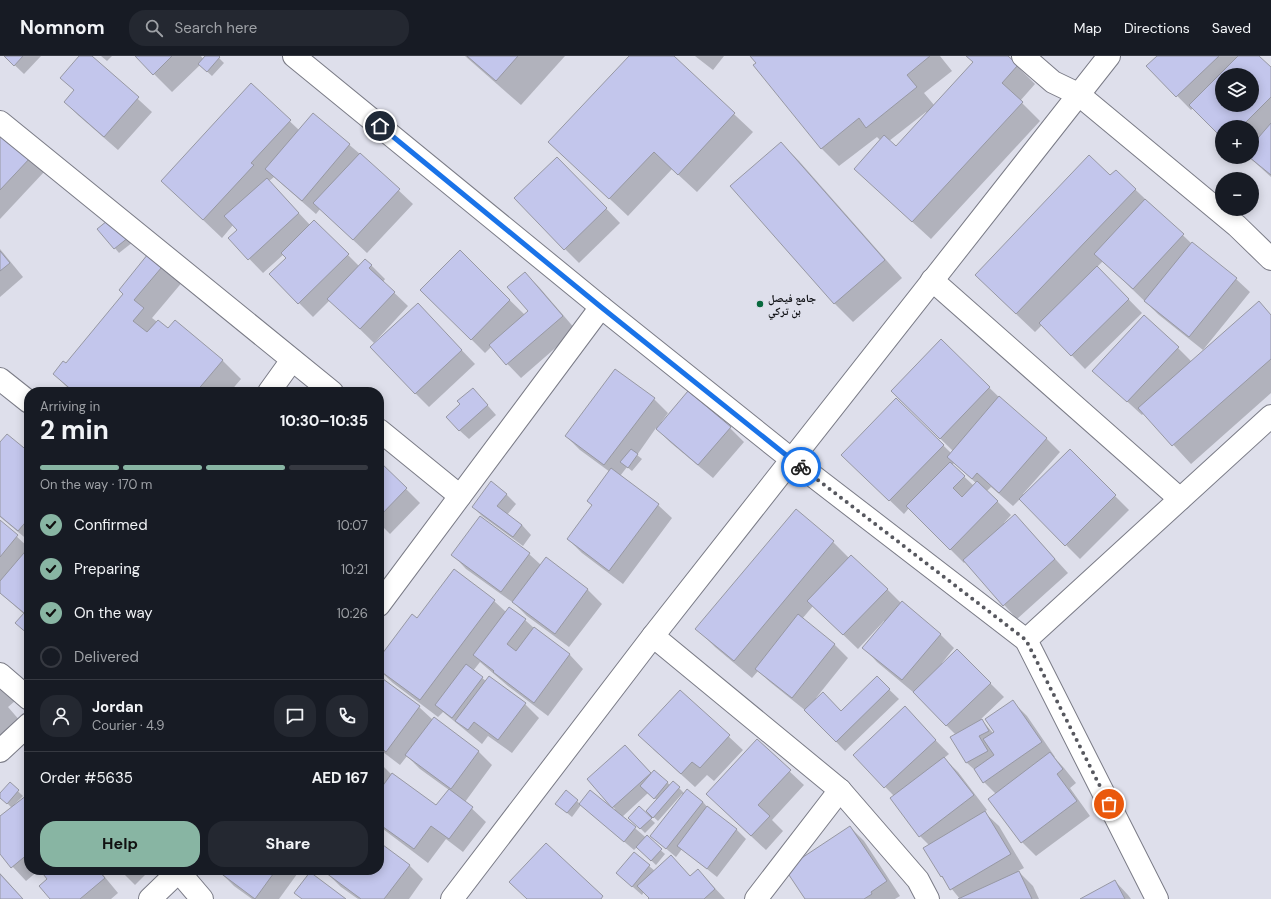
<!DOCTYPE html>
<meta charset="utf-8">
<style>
body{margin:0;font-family:"DM Sans","Noto Naskh Arabic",sans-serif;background:#242831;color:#f1f3f6;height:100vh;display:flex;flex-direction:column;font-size:15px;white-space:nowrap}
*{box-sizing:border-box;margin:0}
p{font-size:13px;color:#9ea1a6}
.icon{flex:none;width:22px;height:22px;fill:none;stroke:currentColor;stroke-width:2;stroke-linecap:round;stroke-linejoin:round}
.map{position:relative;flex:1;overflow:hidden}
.drawer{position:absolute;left:24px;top:331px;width:360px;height:488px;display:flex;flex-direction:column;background:#171b24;border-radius:16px;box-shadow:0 2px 10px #0003}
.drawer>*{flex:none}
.buttons{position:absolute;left:1215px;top:12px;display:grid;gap:8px}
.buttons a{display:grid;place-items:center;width:44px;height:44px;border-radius:50%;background:#171b24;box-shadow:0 2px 10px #0003;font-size:20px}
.pin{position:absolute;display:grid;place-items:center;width:34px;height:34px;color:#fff;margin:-17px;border:2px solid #fff;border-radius:50%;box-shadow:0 1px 4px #0007}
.courier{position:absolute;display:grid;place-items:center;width:40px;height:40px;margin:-20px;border:3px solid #1a73e8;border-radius:50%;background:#fff;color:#222;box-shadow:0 1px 5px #0007}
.headline em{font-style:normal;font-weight:700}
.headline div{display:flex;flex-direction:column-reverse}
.headline{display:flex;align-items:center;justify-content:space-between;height:68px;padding:0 16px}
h1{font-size:26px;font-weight:700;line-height:30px}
.bar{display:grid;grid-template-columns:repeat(4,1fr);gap:6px 4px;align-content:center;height:48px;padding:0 16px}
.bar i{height:5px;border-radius:3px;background:#363941}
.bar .current{background:#88b5a3}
.bar p{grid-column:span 4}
.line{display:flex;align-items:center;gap:10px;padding:0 16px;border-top:1px solid #363941}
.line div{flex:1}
.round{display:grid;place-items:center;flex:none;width:42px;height:42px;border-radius:16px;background:#242831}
ol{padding:0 16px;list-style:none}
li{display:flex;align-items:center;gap:12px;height:44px}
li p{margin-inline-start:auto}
li .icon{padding:4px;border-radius:50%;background:#88b5a3;color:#111;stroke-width:4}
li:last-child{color:#9ea1a6}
li i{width:22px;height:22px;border:2px solid #363941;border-radius:50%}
.primary-button{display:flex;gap:8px;margin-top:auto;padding:8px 16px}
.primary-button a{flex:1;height:46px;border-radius:16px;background:#88b5a3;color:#111;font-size:16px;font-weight:700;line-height:46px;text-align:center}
.primary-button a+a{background:#242831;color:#f1f3f6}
header{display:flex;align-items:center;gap:24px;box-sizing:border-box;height:56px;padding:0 20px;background:#171b24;border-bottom:1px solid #363941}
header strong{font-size:19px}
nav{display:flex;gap:22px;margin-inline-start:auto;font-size:14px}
.search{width:280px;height:36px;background:#242831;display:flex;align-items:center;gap:10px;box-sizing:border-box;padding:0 14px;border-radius:16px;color:#9ea1a6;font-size:15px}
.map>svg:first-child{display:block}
</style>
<header>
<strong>Nomnom</strong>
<div class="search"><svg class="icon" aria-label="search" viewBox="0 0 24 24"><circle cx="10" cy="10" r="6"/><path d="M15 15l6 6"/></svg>Search here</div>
<nav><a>Map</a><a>Directions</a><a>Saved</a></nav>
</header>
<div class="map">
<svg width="1271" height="843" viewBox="0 0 1271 843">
<rect width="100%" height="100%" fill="#dedfeb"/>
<g fill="#0003" fill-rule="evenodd">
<polygon points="5,0 41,0 24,18"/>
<polygon points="80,0 91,0 152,56 118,94 79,60 65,46 75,35 62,22"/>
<polygon points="101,0 112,0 107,5"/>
<polygon points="136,0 201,0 203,3 206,0 217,0 224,7 212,20 200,9 172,36"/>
<polygon points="465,0 565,0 521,49"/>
<polygon points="630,0 672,0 753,76 697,136 672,113 628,160 549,86"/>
<polygon points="695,0 724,0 713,14"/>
<path d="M752,0h188l12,15 -28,22 10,12 40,-43 -7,-6h40l28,28 -15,17 20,20 -109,118 -57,-52 7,-46 -4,-4 -38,29 -18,-18zM926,56l1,1 -31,34 -7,-6z"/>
<path d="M1159,0h99l13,13v108l-22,-20h3v-10l6,-7 -1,-1 -5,5v-17h-30v9l-29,-28 -2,2 -43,-44zM1222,19h30v30h-30z"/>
<polygon points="251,29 299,74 313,58 360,98 413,148 367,197 320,153 316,158 274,121 269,125 310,169 314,165 359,210 371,209 385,223 383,226 408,250 374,287 330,244 313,261 270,218 287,202 284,198 263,217 229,182 238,174 233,169 222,182 162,125"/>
<polygon points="0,76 44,116 0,163"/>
<polygon points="781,87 799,105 902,222 853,266 835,248 731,130"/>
<polygon points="1116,115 1191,187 1236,223 1250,236 1203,294 1159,259 1103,205 1097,211 1142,257 1085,313 1042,269 1035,276 994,237"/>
<polygon points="571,116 620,167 579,207 565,193"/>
<polygon points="112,162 133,186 119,197 99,173"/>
<polygon points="0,193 23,221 0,241"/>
<polygon points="153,195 184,224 152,262 168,274 175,265 223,305 241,323 230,336 72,336 54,318 66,308 124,238"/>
<polygon points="460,196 525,259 529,255 525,217 539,231 576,274 521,322 491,291 485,297 422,234"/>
<polygon points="1271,259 1271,337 1191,408 1144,357 1142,359 1108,328 1178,292 1192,306"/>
<polygon points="431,262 475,308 429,351 415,337"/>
<path d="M941,285l61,59 45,39 13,13 -37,42 2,2 45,-45 59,59 -49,49 -60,-60 -7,7 -22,-19 -4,4 24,24 -7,8 24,6 40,44 -51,46 -52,-57 -1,1 -55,-55 -5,6 -48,-46 40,-69 55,54 2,-2 -47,-46zM954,407l22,20 -2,3 -22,-21z"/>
<polygon points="482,343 496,359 469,383 459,374"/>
<polygon points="654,343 668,357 657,372 658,373 730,372 744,386 713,422 671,387 656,372 637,399 642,403 632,415 627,411 620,420 658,449 672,462 623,528 582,497 568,483 593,450 610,416 580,394 566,380"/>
<polygon points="0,387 29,397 29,485 0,461"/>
<polygon points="379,406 420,447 390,478 379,467"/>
<polygon points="506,438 516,448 507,459 522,469 531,479 523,490 482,460 473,451"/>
<polygon points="796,455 833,486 849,502 887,533 901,547 940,578 954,592 942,607 943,608 957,594 1004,641 981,663 993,677 1013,646 1027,660 1055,701 1054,701 1064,712 1076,727 1070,732 1090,760 1036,800 1022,786 990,743 996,738 984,726 977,716 967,707 952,682 956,679 913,636 877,606 864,592 885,566 884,565 858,593 813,550 802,563 834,588 848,602 816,642 817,643 841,656 877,622 899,643 845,695 806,655 770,626 758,615 752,622 715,591 697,573"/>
<polygon points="0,465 29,492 29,579 17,567 24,558 0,537"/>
<polygon points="529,498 541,509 546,503 588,534 602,548 569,591 527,560 515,548 466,513 453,499"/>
<polygon points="494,545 506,556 510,552 525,564 534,572 570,599 583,613 548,660 508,630 480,606 473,615 486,625 525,648 539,662 512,697 488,680 482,688 443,656 438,661 393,627 379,614 379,604 418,563"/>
<polygon points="379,621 419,651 433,664 479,696 492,709 465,746 486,766 463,796 446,783 428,807 379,770 379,706 392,719 437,751 449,734 420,713 407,700 400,709 379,693"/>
<polygon points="0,627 15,645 8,651 21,666 0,685"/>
<polygon points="680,635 743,694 714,725 707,719 695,731 653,693"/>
<polygon points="918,666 949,698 944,702 958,716 987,754 984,756 999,770 1024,812 1018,815 1033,830 1039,843 960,843 942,821 925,792 929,789 920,780 891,742 894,740 854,699"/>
<polygon points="757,685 804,729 772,764 783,775 766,794 721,752"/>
<polygon points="635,700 652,718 654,715 670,729 673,726 685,738 703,746 709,753 737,774 746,783 717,821 682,793 676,801 651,780 684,739 682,738 658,765 647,755 657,744 648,737 622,761 665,798 656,809 637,791 634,794 581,749 572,761 556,748 577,745 580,748 614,754 615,753 588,724"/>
<polygon points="10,728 23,740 15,748 16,749 29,743 29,814 39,814 26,825 0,797 0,760 1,761 12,752 0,740 0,739"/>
<polygon points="639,752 655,767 645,777 630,762"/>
<polygon points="850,771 864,785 900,840 895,843 806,843"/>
<polygon points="379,787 410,810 423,823 409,843 358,843 341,831 327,817 329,814 379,814"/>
<polygon points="649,810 655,815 691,821 698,814 725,843 649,843 650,842 644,836 642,839 617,817"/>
<polygon points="41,814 99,814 118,837 111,843 51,843 49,823"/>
<polygon points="120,814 150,814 135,829"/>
<polygon points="222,814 300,814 279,843 252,843 234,830 220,816"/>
<polygon points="0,817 23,843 0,843"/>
<polygon points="1115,825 1128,839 1131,843 1082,843"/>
</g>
<g fill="#c3c6ec" stroke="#9798a3" fill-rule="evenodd">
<polygon points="4,0 23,0 14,10"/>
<polygon points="79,0 92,0 139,41 104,81 64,46 74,34 60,22"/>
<polygon points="135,0 172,0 153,19"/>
<polygon points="205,0 219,0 220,1 207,16 198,8"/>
<polygon points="467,0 518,0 496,25"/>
<polygon points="629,0 674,0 735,57 678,119 654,96 609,143 548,86"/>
<polygon points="750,0 930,0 907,19 917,31 866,72 859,62 821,93 753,9 756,7"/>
<polygon points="966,0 1008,0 1018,9 1002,27 1023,46 912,166 854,113 884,79 896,90 973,6"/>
<polygon points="1157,0 1219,0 1176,41 1146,10"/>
<path d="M1238,0h21l12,11v30l-30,30h-19v11l-33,-33zM1222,19h30v30h-30z"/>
<polygon points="251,27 291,64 251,107 254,109 203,164 161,125"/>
<polygon points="313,57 350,88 302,145 265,113"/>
<polygon points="1271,67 1271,119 1249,101 1252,101 1252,89"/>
<polygon points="0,78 31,101 0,134"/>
<polygon points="781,86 885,204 834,248 730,130"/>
<polygon points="360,97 400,133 353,184 313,147"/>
<polygon points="1089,99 1110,119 1116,114 1136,133 1016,258 975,219"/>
<polygon points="557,101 607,152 564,194 514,142"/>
<polygon points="267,122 299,157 248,204 228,182 237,174 224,160"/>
<polygon points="1145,143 1184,178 1133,233 1094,198"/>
<polygon points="112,161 129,181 114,193 97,173"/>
<polygon points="314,164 349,198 298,248 269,218 286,202 281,197"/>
<polygon points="1192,186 1237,222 1189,281 1144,245"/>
<polygon points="152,193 167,205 134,244 144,252 133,265 147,276 158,264 168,272 175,264 223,304 196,336 74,336 53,318 63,305 66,307 123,238 119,234"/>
<polygon points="460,194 510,244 471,284 420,234"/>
<polygon points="0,195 10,207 0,215"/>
<polygon points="365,203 372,209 369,212 395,236 360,273 327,243"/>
<polygon points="1097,210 1129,243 1071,300 1039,267"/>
<polygon points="525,216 563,260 506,309 489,289 528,255 507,231"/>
<polygon points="1259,245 1271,259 1271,303 1172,390 1138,352"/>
<polygon points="418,247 462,294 415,338 370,291"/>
<polygon points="1144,259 1179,291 1127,346 1092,315"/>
<polygon points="941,283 990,331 940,383 891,335"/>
<polygon points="615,313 655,342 604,409 565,380"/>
<polygon points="473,332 488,349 459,375 446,361 460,348 457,345"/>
<polygon points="688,335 731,371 698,409 656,373"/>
<polygon points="999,340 1047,382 999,437 977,417 972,423 947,401"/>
<polygon points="896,342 944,389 889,445 841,399"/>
<polygon points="7,378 29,396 29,462 18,475 0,460 0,386"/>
<polygon points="631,393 638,398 628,412 620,406"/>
<polygon points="1070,393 1116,439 1065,490 1019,443"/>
<polygon points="379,405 407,432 379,461"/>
<polygon points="950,406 965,420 953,432 962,441 977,425 998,445 950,494 906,450"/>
<polygon points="611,412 659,448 609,515 567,483 592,449 587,445"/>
<polygon points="491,425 507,438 497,450 522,469 513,481 472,451"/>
<polygon points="796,453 834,485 734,605 695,573"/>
<polygon points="1015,458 1055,503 1003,550 963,504"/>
<polygon points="480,460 530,497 501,536 451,499"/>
<polygon points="0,464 18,479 0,501"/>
<polygon points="29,491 29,579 15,567 24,557 0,537 0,525"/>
<polygon points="851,499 888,533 843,579 807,545"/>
<polygon points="546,501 588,533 555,578 512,546"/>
<polygon points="454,513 495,544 420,644 379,614 379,602 412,558 417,562"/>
<polygon points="902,545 941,578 902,624 862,592"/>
<polygon points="509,551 526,563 507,588 516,595 534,571 570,598 534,647 493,616 494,615 473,599"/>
<polygon points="798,558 835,588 792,642 755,613"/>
<polygon points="957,593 991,627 946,670 913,636"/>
<polygon points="466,608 483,621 452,662 435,649"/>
<polygon points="379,620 420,650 386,696 379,690"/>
<polygon points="489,620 526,647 498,684 474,666 468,674 455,665"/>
<polygon points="877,620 890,633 836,686 804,654 823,636 841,655"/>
<polygon points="680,634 730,679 700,712 692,706 681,718 638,679"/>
<polygon points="1013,644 1042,686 983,727 974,713 994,699 983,683 994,676 985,663"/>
<polygon points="905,650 936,684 884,732 853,699"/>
<polygon points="434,661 479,695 451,733 405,699"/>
<polygon points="982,663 989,675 979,680 988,695 966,707 950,681"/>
<polygon points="757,683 791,714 758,749 770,760 751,780 706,738"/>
<polygon points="625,689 651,717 612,752 587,723"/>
<polygon points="1050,696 1063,713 1057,718 1077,745 1021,787 988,743"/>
<polygon points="944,701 974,739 919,781 890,742"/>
<polygon points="654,714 668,726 654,743 640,730"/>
<polygon points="392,717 436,749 449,733 473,751 449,783 431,770 414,793 379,768 379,735"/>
<polygon points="673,725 680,731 653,762 646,755"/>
<polygon points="10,726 19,734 7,748 0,742 0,737"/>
<polygon points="687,733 703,746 666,793 650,780"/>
<polygon points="566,734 578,744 567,757 555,748"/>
<polygon points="590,734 636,771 624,786 579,748"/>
<polygon points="27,739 29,742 29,797 11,812 0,798 0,760"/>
<polygon points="639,750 652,762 640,773 628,762"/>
<polygon points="707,750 737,773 707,813 677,790"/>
<polygon points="985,755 1011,798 950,834 942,820 941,821 923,792"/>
<polygon points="850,770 887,825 871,836 872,838 864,843 805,843 785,813"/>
<polygon points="647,779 662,793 651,805 636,791"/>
<polygon points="379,786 410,809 384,843 361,843 326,817 328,814 379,814"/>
<polygon points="546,787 603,840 601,843 527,843 509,826"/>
<polygon points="634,796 650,809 632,831 616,817"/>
<polygon points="671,799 690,820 698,813 715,833 704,843 648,843 649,842 637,830"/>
<polygon points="40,814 98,814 105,822 80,843 50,843 39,830 47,823"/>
<polygon points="220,814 276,814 255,843 219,816"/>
<polygon points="1019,815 1032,843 958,843"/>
<polygon points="310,816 346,843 302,843 294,837"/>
<polygon points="0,818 23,843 0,843"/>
<polygon points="1115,824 1125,843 1080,843"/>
</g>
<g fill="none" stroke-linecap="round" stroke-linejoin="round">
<g stroke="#7a7b86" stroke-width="24">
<g id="minor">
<polyline points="294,0 601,251 791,403 1026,584 1157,843"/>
<polyline points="0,66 332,336"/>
<polyline points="932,224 1180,443"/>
<polyline points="0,323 29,346"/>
<polyline points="269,336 292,304"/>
<polyline points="379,374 460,440"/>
<polyline points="379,549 601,251"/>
<polyline points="653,580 840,734 918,824 928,843"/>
<polyline points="1026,584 1271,360"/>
<polyline points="0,618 29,643"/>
<polyline points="0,695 29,668"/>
<polyline points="179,816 202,843"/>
<polyline points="150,843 180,814"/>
<polyline points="756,843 840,734"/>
</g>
</g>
<g stroke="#7a7b86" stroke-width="24">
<g id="tertiary">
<polyline points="1023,0 1053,26 1078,38 1237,170 1271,203"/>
<polyline points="452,843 653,580 1109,0"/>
</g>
</g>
<use href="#minor" stroke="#fff" stroke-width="22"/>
<use href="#tertiary" stroke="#fff" stroke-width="22"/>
</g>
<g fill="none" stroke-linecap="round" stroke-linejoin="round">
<polyline stroke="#57585f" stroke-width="4" stroke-dasharray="0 7.2" points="801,411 1026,584 1109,748"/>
<polyline stroke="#1a73e8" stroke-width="5" points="380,70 601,251 801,411"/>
</g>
<circle fill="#08693e" stroke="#dedfeb" stroke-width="1.5" cx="760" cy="248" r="4"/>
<g text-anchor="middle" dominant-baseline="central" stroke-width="4" stroke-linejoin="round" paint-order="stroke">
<g font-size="11" font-weight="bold" fill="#0f1014" stroke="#dedfeb" text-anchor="start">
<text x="768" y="242">جامع فيصل<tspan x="768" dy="13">بن تركي</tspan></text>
</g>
</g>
</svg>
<div class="buttons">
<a><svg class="icon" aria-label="layers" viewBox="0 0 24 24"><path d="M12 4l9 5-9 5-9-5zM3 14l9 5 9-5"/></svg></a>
<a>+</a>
<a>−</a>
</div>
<div class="pin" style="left:1109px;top:748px;background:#ea580c"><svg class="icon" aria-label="bag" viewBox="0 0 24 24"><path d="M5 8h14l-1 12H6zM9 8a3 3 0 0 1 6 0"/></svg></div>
<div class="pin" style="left:380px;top:70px;background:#1f2937"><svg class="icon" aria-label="home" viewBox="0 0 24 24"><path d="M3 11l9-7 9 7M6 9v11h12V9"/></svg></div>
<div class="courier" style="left:801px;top:411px"><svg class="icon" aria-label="bike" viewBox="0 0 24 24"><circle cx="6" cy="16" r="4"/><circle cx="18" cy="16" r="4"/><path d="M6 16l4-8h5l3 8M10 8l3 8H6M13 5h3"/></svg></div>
<section class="drawer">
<div class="headline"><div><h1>2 min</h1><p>Arriving in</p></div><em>10:30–10:35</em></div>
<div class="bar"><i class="current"></i><i class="current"></i><i class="current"></i><i></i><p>On the way · 170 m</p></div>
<ol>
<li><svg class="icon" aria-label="check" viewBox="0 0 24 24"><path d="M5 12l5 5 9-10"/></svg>Confirmed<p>10:07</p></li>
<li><svg class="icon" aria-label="check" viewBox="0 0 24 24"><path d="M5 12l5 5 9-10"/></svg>Preparing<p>10:21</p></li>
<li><svg class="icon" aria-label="check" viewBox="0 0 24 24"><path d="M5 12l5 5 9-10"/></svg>On the way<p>10:26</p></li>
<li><i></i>Delivered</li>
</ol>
<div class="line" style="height:72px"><a class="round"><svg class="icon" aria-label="person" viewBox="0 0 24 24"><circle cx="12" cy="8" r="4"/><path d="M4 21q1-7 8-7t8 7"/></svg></a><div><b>Jordan</b><p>Courier · 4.9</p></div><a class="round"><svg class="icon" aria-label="chat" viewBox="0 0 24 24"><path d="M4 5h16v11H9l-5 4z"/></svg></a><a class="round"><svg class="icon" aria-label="phone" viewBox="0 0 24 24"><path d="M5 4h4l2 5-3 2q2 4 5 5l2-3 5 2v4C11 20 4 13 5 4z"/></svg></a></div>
<div class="line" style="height:52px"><div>Order #5635</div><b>AED 167</b></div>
<div class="primary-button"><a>Help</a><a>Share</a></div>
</section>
</div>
